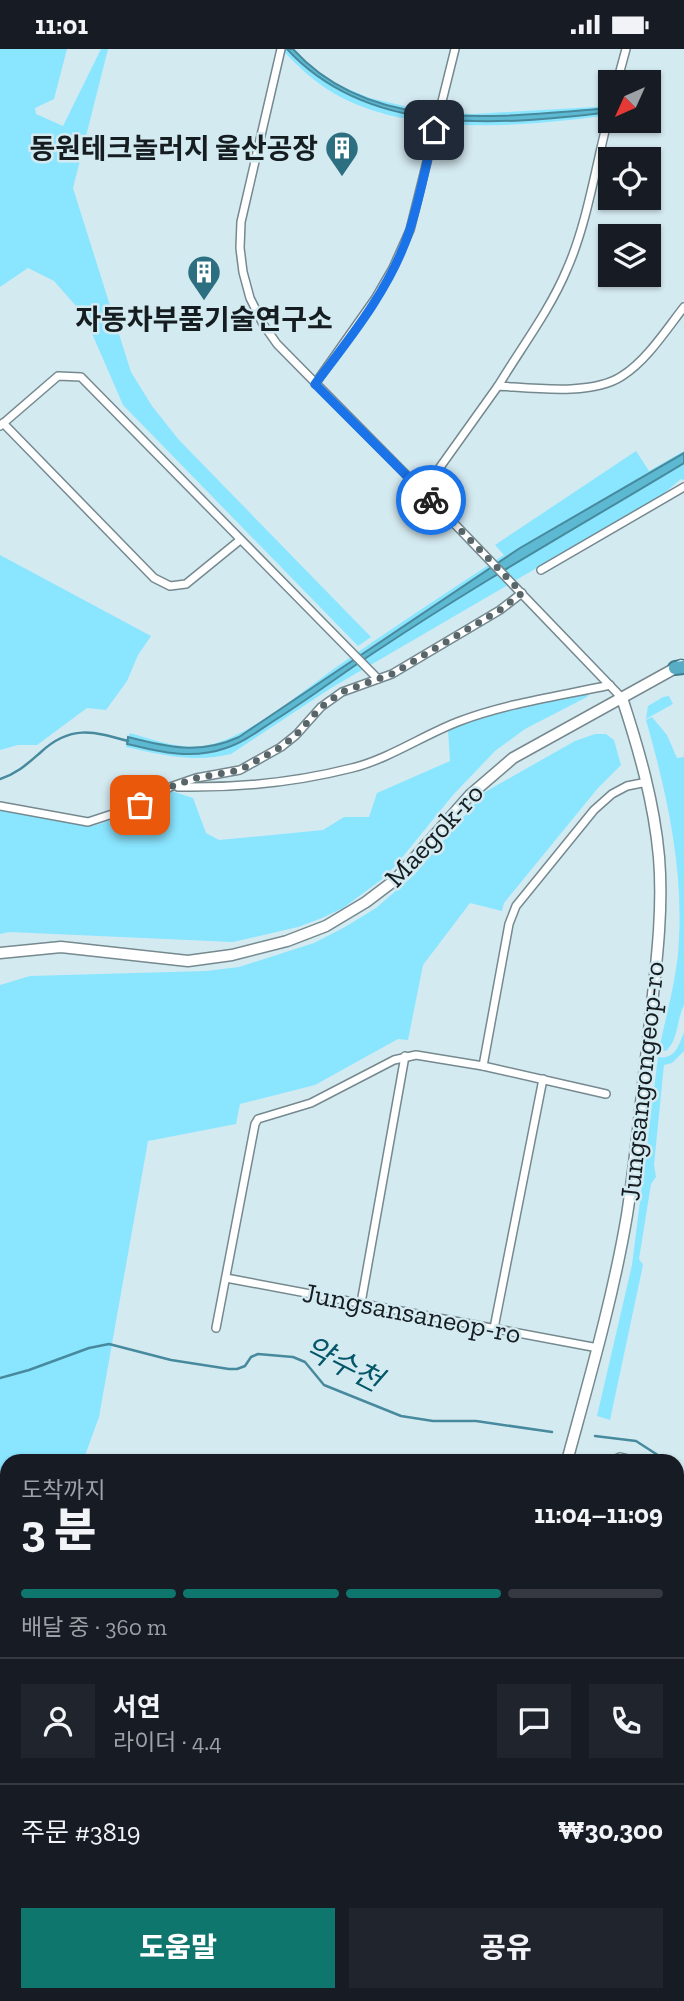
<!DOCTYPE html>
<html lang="ko">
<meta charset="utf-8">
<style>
body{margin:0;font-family:"Zilla Slab","Noto Sans KR",serif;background:#20242c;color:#f1f3f6;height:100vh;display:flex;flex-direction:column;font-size:26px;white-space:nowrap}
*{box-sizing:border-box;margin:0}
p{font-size:23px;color:#9ea1a6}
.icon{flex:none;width:38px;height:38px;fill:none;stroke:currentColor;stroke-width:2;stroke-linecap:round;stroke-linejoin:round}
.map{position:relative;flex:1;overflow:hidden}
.sheet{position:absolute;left:0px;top:1405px;width:684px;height:548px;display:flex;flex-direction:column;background:#171b24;border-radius:21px 21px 0 0;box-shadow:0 2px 5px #0004}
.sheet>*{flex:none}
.needle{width:46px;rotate:225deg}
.tools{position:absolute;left:598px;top:21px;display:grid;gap:14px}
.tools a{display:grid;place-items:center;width:63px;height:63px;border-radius:0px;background:#171b24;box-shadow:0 2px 5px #0004;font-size:35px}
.pin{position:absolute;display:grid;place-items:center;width:60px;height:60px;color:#fff;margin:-30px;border-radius:14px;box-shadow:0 4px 10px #0006}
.courier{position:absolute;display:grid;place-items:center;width:70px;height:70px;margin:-35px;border:5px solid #1a73e8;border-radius:50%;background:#fff;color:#222;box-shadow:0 2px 9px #0007}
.overview em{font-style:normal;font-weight:800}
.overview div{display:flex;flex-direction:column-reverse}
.overview{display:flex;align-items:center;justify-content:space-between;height:119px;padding:0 21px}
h1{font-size:46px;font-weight:800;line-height:52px}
.bar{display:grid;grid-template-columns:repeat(4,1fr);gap:10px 7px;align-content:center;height:84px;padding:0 21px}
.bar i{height:9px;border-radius:5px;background:#363941}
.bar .selected{background:#0f766e}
.bar p{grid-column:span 4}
.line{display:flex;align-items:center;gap:18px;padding:0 21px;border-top:2px solid #363941}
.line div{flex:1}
.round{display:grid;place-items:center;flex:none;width:74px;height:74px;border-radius:0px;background:#20242c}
.primary-button{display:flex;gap:14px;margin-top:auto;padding:14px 21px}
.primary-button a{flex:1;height:80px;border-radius:0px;background:#0f766e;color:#fff;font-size:28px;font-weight:800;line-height:80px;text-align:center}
.primary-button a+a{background:#20242c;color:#f1f3f6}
.status{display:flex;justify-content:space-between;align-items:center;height:49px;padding:0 35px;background:#171b24;direction:ltr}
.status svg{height:19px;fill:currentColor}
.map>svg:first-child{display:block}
</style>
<div class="status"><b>11:01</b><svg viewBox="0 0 49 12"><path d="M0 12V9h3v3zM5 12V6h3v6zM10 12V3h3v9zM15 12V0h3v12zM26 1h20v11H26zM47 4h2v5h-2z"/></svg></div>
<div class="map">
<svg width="684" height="1952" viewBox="0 0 684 1952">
<rect width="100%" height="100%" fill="#d4eaf1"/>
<g fill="#8ae5ff">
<polygon points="0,0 67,0 54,50 35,59 36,65 63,77 101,0 108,0 73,139 131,323 152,357 179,391 371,588 358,597 123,356 84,266 54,232 28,219 0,238"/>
<path d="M281,0h6c82,89 214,75 324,63v3c-85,11 -198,23 -276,-21 -21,-12 -37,-28 -54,-45z"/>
<path d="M293,0l28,26 20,11 29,12 55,13 47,3 139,-8v2c-107,8 -239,29 -318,-59z"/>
<path d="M636,402l13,20 35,-20v2l-295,182 -150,102c-39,18 -72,10 -111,0l2,-4c25,7 52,18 78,12 42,-9 92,-52 127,-77 56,-39 112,-76 169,-113l-9,-10z"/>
<path d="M684,414v17l-3,-1 -19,16 -331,193 -100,66c-37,9 -69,1 -105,-7l1,-3c33,8 65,16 99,4 16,-5 31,-16 46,-26 37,-23 72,-50 109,-74 99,-66 202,-124 303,-185z"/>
<polygon points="0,506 151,587 138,606 127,632 106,661 87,659 37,696 18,696 0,701"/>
<polygon points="587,643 590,644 587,648 525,680 495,702 453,746 396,816 381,831 343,859 322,869 298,878 233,893 9,883 0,885 0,760 92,777 103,774 171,742 193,749 206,784 219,791 323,781 344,768 369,768 377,744 450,712 448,681 496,663"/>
<polygon points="669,647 673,655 646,670 648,657 663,648"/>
<path d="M652,668l15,18 10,23 7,-1v248c-8,16 -5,34 -18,46l-7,-1c7,-36 19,-74 20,-112 4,-73 -13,-148 -33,-218z"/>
<polygon points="595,685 606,685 614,691 621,716 598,739 504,854 502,862 470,854 423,916 408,991 398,990 315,1036 240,1055 236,1075 148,1092 99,1368 83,1412 7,1412 7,1715 0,1714 0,936 30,927 206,922 239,918 314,894 345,878 376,859 414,826 485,743 575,692"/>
<path d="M684,983v19l-12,12 -8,2 -10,100 2,12 -5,7 -12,75 4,6 -33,155 -13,-4 35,-151 26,-208c17,3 21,-12 26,-25z"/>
<polygon points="677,1860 684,1866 684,1952 451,1952 458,1946 677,1946"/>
<polygon points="0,1923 7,1937 7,1946 12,1946 15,1952 0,1952"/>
<polygon points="136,1946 249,1946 247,1952 102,1952"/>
</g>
<g fill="#5db9d2" stroke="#478a9d" stroke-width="2">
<path d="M287,0h6c79,88 211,67 318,59v4c-111,13 -242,26 -324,-63z"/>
<path d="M684,404v10c-101,61 -204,119 -303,185 -37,24 -72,51 -109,74 -15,10 -30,21 -46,26 -34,12 -66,4 -99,-4l1,-7c39,10 72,18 111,0l281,-189z"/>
</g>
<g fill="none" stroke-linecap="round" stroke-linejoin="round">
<g stroke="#478a9d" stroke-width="2.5">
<path d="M0,730c18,-6 27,-15 41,-27 29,-27 52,-21 87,-11"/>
<polyline points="0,1329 29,1321 89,1299 109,1295 171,1311 229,1320 237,1320 245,1317 251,1308 258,1305 293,1308 305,1313 324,1336 401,1367 433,1372 476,1372 552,1383"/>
<polyline points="595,1387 636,1392 667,1412"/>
<polyline points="677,1428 684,1442"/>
</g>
<g stroke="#75898f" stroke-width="10">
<g id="street">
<polyline points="281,0 241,173 240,199 243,223 250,249 263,275 277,295 446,466 622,649"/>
<polyline points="617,33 626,0"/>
<polyline points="315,335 375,250 393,219 410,181 455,0"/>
<path d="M498,337c23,-38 52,-76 69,-117 21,-47 30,-111 44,-162"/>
<polyline points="3,374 154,529 170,537 186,535 240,491"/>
<polyline points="0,377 58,327 81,328 378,630"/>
<path d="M423,442l75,-105c35,2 94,10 124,-10 25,-16 44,-46 62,-69"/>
<polyline points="541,521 684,438"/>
<path d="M178,738c57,1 119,-5 174,-19 37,-9 73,-34 108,-47 48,-18 100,-25 150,-36"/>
<polyline points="0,757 88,773 140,756 170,738 196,729 240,721 281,698 296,686 321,658 342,643 392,625 500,561 522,544"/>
<polyline points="483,1017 509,875 516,857 594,761 612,745 627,737 647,733"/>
<polyline points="226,1229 598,1299"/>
<polyline points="361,1254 405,1007"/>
<polyline points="216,1279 255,1075 258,1070 311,1054 394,1011 416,1006 483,1017 606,1045"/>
<polyline points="494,1279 543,1030"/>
<polyline points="611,1412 620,1408 637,1412"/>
<polyline points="677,1474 684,1491"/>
<polyline points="677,1558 684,1552"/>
<polyline points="677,1563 684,1570"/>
<polyline points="677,1632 684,1625"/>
</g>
</g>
<g stroke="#75898f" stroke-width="13">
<g id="secondary">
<polyline points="0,904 61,898 188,912 232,906 287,892 326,877 366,853 395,831 470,746 513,709 681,616"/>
<path d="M567,1412c22,-81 46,-163 60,-246 9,-58 14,-116 21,-174 6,-61 16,-123 11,-184 -5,-55 -20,-107 -37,-159"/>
<polyline points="677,1728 684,1722"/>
<polyline points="370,1952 372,1946"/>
</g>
</g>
<g stroke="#3f7b8b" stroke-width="16">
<polyline id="highway" points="675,619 684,618"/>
</g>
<use href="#street" stroke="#fff" stroke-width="7"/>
<use href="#secondary" stroke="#fff" stroke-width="10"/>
<use href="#highway" stroke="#56adc5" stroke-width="12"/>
</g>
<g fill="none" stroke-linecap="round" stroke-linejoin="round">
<polyline stroke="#586569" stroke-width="7" stroke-dasharray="0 12.6" points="140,756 170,738 196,729 240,721 281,698 296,686 321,658 342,643 392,625 500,561 522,544 431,451"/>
<path stroke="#1a73e8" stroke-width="9" d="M431,451l-116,-116c36,-47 77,-98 95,-155 10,-32 17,-66 24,-99"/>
</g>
<defs>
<g id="building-pin" transform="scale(1.75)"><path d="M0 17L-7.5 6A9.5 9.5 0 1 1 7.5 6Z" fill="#2c6f81" stroke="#d4eaf1"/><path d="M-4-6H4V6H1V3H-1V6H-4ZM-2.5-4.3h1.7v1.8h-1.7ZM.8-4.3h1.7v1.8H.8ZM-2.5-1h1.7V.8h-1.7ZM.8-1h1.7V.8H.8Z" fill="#fff"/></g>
</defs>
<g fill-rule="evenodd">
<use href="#building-pin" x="342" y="99"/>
<use href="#building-pin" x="204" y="223"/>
</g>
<g text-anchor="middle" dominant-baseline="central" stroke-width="5" stroke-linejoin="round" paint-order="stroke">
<g font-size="28" font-weight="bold" fill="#151d20" stroke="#d4eaf1" text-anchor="end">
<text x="318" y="99">동원테크놀러지 울산공장</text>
<text x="204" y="270" text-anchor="middle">자동차부품기술연구소</text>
</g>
<g font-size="28" fill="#151d20" stroke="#d4eaf1">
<text transform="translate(434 786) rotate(-47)">Maegok-ro</text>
<text transform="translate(642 1032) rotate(-84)">Jungsangongeop-ro</text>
<text transform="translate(412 1264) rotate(11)">Jungsansaneop-ro</text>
</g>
<g font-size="30" font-style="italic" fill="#035768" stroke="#d4eaf1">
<text transform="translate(343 1315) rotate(27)">약수천</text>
</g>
</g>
</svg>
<div class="tools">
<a><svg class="needle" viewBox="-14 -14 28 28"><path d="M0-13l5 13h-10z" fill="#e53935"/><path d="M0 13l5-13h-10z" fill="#9ea1a6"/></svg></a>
<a><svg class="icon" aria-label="locate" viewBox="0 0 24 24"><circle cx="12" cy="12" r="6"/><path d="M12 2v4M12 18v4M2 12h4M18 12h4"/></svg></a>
<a><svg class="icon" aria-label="layers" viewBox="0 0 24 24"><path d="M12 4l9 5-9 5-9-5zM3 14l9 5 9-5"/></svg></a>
</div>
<div class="pin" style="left:140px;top:756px;background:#ea580c"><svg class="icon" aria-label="bag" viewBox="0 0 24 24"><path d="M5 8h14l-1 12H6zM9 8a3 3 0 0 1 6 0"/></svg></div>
<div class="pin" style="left:434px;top:81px;background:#1f2937"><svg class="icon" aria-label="home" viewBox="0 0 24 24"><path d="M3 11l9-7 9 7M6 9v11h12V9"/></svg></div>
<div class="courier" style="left:431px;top:451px"><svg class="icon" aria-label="bike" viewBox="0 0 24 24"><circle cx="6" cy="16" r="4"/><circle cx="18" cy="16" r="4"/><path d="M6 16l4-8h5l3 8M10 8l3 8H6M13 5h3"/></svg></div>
<section class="sheet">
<div class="overview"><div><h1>3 분</h1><p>도착까지</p></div><em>11:04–11:09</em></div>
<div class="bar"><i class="selected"></i><i class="selected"></i><i class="selected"></i><i></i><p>배달 중 · 360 m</p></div>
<div class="line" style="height:126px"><a class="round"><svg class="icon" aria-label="person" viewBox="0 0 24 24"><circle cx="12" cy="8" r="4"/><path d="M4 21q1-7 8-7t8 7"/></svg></a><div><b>서연</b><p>라이더 · 4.4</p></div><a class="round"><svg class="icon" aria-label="chat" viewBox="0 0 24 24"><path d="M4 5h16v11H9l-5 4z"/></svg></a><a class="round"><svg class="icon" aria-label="phone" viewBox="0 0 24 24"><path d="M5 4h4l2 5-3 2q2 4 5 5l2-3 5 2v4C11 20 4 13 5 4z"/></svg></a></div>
<div class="line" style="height:91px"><div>주문 #3819</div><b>₩30,300</b></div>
<div class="primary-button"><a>도움말</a><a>공유</a></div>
</section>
</div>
